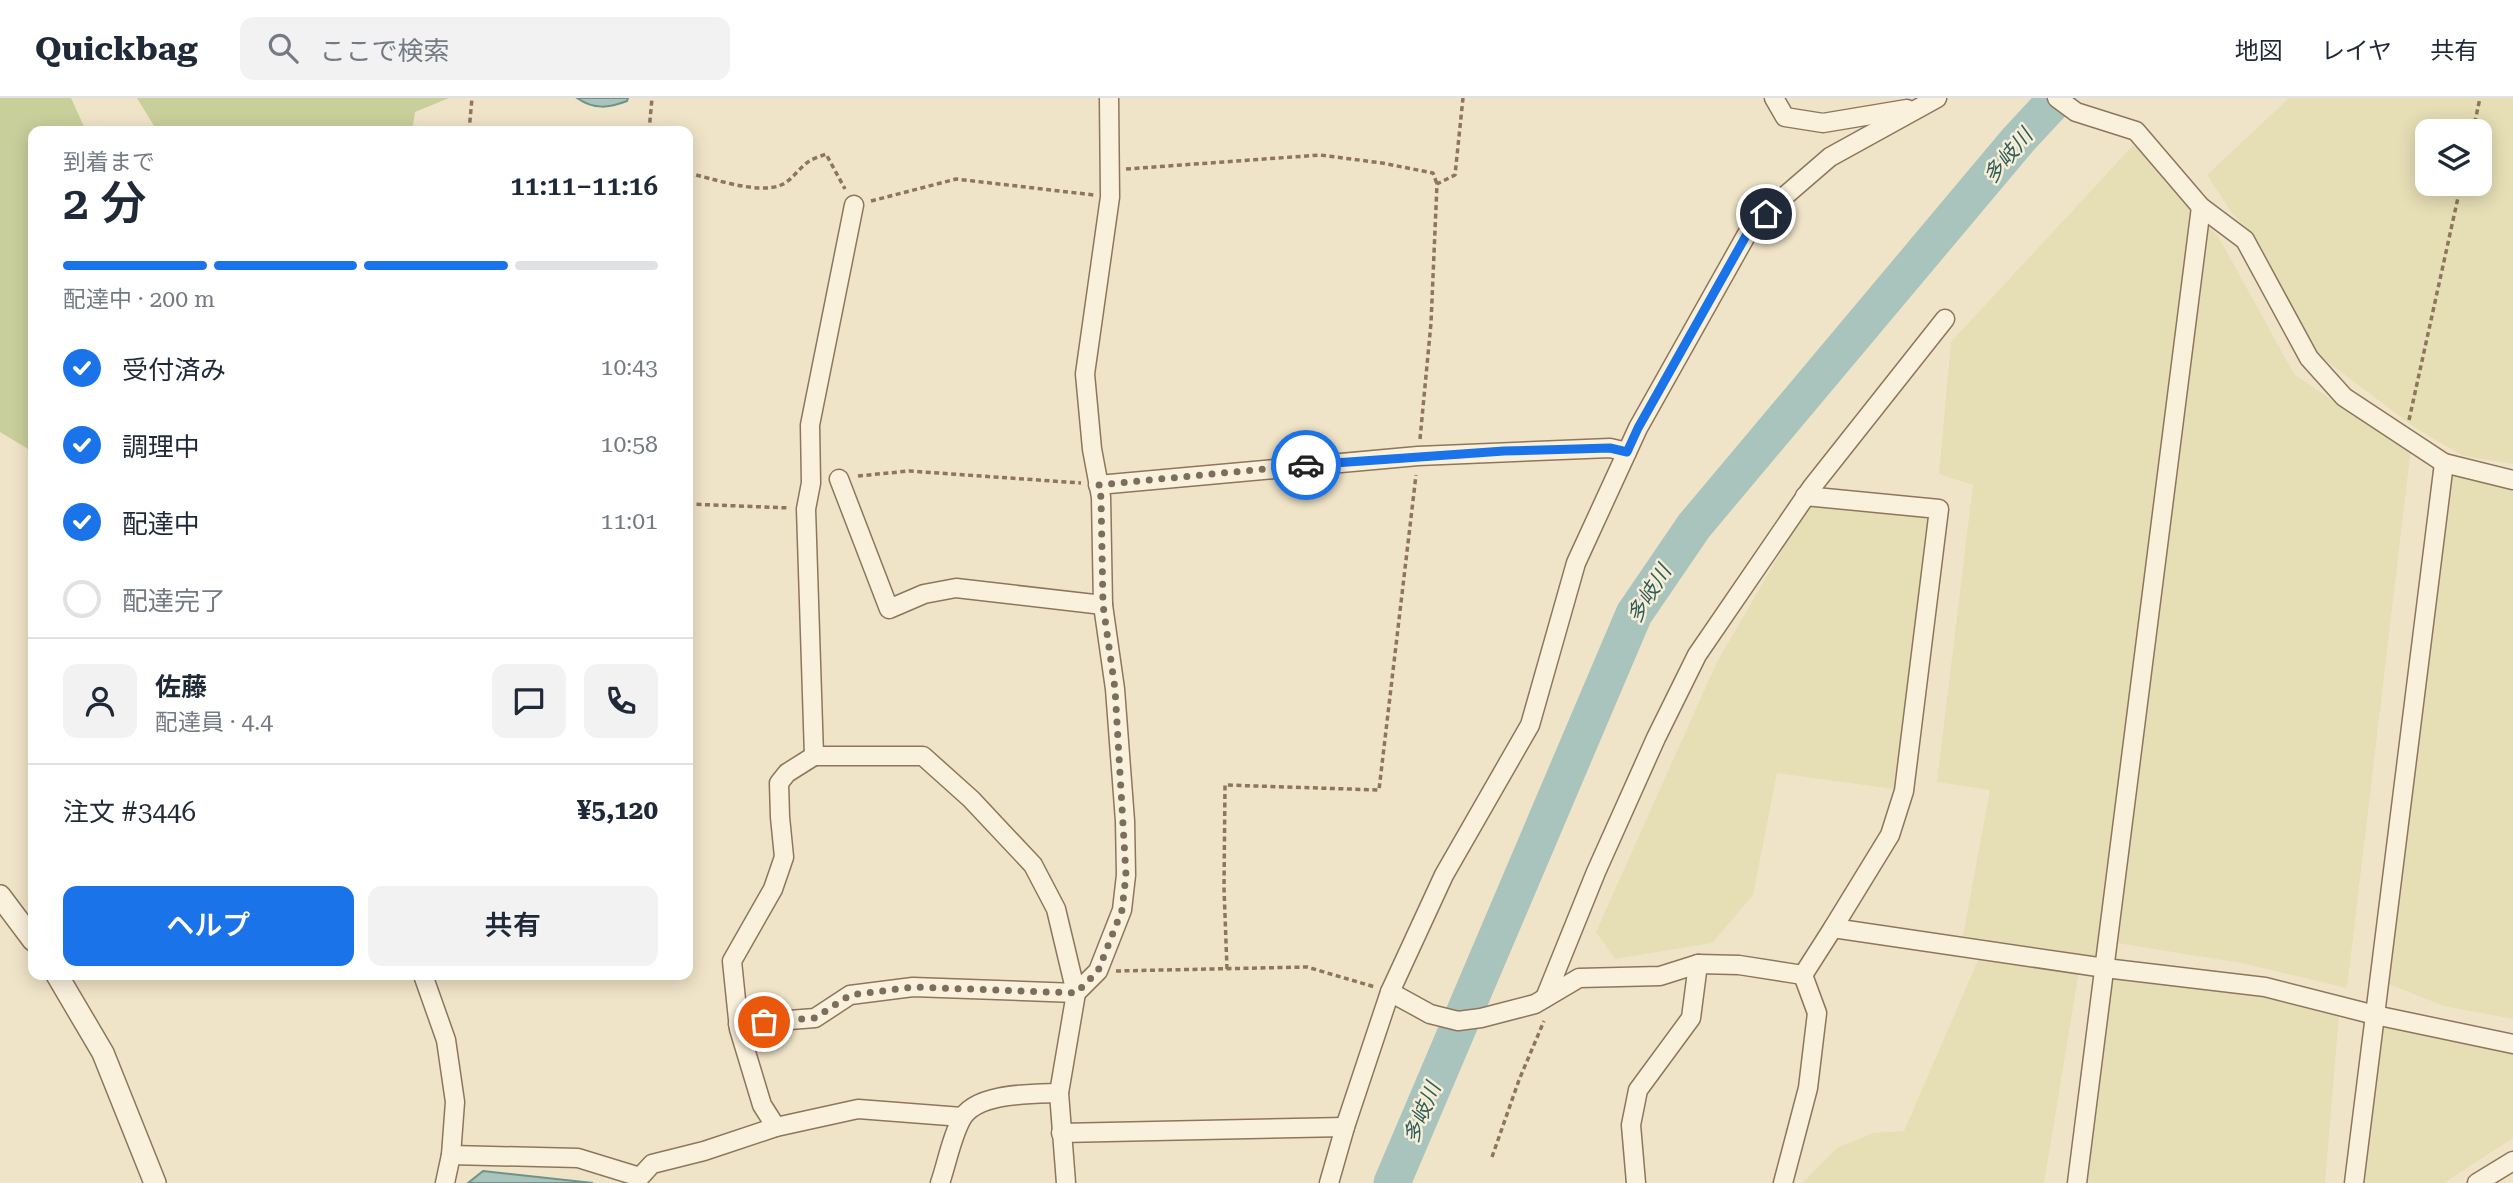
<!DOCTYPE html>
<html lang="ja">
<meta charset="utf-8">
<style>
body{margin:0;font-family:"Roboto Serif","Noto Sans JP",serif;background:#f2f2f3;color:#1f2937;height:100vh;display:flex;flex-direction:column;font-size:26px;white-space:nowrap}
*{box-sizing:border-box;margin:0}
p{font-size:23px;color:#747a83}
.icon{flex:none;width:38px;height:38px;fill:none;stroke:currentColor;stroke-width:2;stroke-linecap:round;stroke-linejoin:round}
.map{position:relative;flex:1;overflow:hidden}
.side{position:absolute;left:28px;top:28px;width:665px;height:854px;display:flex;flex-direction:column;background:#fff;border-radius:14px;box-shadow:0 4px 18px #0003}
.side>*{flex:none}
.fabs{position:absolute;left:2415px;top:21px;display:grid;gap:14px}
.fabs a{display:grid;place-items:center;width:77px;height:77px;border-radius:14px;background:#fff;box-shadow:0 4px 18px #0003;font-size:35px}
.pin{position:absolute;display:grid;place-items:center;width:60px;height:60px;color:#fff;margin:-30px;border:4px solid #fff;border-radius:50%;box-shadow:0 2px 7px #0007}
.courier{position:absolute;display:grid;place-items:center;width:70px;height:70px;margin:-35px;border:5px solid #1a73e8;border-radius:50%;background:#fff;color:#222;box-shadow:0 2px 9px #0007}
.overview em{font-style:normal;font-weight:600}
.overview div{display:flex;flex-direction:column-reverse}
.overview{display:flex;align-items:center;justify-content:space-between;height:119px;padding:0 35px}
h1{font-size:46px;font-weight:600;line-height:52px}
.bar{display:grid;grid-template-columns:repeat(4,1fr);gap:10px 7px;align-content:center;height:84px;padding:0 35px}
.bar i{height:9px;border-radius:5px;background:#e0e1e3}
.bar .active{background:#1a73e8}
.bar p{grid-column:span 4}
.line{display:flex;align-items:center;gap:18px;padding:0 35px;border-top:2px solid #e0e1e3}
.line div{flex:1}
.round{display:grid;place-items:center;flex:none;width:74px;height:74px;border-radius:14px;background:#f2f2f3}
ol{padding:0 35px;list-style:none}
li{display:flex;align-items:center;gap:21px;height:77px}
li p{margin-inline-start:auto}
li .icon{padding:7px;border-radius:50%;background:#1a73e8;color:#fff;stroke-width:4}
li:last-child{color:#747a83}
li i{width:38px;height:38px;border:4px solid #e0e1e3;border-radius:50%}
.primary-button{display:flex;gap:14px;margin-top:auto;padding:14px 35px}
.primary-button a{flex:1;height:80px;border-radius:14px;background:#1a73e8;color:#fff;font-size:28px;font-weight:600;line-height:80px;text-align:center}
.primary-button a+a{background:#f2f2f3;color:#1f2937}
header{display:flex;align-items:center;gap:42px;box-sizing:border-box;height:98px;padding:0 35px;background:#fff;border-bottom:2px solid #e0e1e3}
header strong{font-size:33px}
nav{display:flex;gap:38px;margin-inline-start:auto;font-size:24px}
.search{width:490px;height:63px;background:#f2f2f3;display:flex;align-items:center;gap:18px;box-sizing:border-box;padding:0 24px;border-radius:14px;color:#747a83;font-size:26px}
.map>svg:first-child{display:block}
</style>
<header>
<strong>Quickbag</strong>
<div class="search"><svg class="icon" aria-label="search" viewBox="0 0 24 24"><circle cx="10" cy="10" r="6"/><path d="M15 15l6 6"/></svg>ここで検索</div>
<nav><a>地図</a><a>レイヤ</a><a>共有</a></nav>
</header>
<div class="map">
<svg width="2513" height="1085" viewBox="0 0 2513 1085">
<rect width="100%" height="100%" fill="#f0e4c8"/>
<g fill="#e6deb5" fill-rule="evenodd">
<path d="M2289,0h224v366l-50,-8 -49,-29 -98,-74 -58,-112 -26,-28 -25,-38zM2427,33h53v53h-53z"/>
<polygon points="2137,43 2192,111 2099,859 1963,838 1990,692 1937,684 1973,387 1939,376 1951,244"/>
<polygon points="2206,127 2218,138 2294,276 2383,337 2411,350 2347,890 2241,865 2117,845"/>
<polygon points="2449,374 2513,391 2513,921 2444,908 2386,885"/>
<polygon points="1813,399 1934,415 1894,691 1777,675 1753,797 1712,845 1615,861 1596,834 1717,564"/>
<polygon points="1979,860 2079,873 2044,1085 1802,1085 1837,1050 1873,1035 1904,1033"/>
<polygon points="2110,878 2256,898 2339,917 2325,1085 2081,1085"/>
<polygon points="2384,929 2513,955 2513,1040 2444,1085 2361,1085"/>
</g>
<g fill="#c9cf9b">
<polygon points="0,0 71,0 86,33 33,33 33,354 0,334"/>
<polygon points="137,0 449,0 415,14 412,33 157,33"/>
</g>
<g fill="#a9c4bc" stroke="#6f938a" stroke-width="2">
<path d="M577,0h51l-1,3c-18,7 -33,9 -50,-3z"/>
<polygon points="483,1073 593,1085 468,1085"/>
</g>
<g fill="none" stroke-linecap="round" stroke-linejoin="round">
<polyline stroke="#a9c4bc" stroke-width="37" points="1392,1085 1634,516 1694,428 2018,42 2057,0"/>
<g stroke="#8d765c" stroke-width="21">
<g id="minor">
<polyline points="1774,0 1785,19 1823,25 1907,11"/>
<polyline points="2057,0 2076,14 2136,33 2201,109 2245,142 2309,260 2344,299 2444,365 2513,382"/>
<polyline points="854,107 810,327 811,385 806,411 814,658 923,658 971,701 1033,767 1056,811 1076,895 1059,995 1066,1085"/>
<polyline points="839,381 889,511 924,496 956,490 1103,507"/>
<polyline points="1098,387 1418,358 1610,350 1627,354"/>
<polyline points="1805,398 1939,411 1904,693 1890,737 1833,830"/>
<polyline points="423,877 446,942 455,1004 451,1057"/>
<polyline points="1803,877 1833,830 2105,870 2265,889 2375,917 2513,946"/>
<polyline points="1390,894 1430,916 1458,923 1481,920 1535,906 1579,880 1660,878 1698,866 1739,867 1803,877"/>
<polyline points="1545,900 1596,774 1656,640 1697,557 1812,389 1945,221"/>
<polyline points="738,926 815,920 850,897 913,889 1076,895 1098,873 1122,812 1126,777 1125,723 1115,591 1103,507 1101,399 1092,351 1085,276 1110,99 1109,0"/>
<polyline points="776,1029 762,1007 739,931 732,863 773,791 784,759 780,719 779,685 787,675 814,658"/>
<polyline points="1061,1035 1345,1029"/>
<polyline points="445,1085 451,1057 578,1060 640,1079 652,1066 704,1053 776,1029 858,1011 962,1019"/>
<path d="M940,1085c7,-20 11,-44 21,-63 14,-28 72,-26 98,-27"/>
<polyline points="1329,1085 1345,1029 1390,894 1444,777 1530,627 1576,465 1638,330 1747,136 1786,97 1830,59 1937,0"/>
<polyline points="1636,1085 1631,1027 1638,992 1691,920 1698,866"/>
<polyline points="1783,1085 1808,990 1817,915 1803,877"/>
<polyline points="2077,1085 2201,109"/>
<polyline points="2354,1085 2444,365"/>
<polyline points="2477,1085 2513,1063"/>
</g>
</g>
<g stroke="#8d765c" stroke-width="24">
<g id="tertiary">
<polyline points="0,798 33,842"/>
<polyline points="57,877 103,955 155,1085"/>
</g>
</g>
<g stroke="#8d765c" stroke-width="3.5" stroke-dasharray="5 3.5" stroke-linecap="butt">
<polyline points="469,33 472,0"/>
<polyline points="649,33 652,0"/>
<polyline points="2473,33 2480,0"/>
<polyline points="1126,71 1320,57 1382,65 1433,75 1437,86"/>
<path d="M688,75c23,5 71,22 93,12 12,-5 18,-18 30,-25 4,-2 10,-4 15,-6l19,35"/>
<polyline points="871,103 956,81 1094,97"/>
<polyline points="2409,322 2461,86"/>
<polyline points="1420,341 1431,225 1437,86 1455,77 1463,0"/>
<polyline points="858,378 909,373 1081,385"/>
<polyline points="688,406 790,410"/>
<polyline points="1227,871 1224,790 1225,687 1379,692 1416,377"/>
<polyline points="1116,873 1307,869 1375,889"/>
<polyline points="1492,1059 1519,982 1544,923"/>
</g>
<use href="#minor" stroke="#faf1dc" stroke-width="18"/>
<use href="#tertiary" stroke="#faf1dc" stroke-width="21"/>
</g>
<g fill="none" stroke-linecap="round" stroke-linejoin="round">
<polyline stroke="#7c6e5b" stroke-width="7" stroke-dasharray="0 12.6" points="764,924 815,920 850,897 914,889 1076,895 1098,873 1122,812 1126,777 1115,591 1103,507 1101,399 1098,387 1306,367"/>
<polyline stroke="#1a73e8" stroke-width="9" points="1306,367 1504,353 1610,350 1627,354 1638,330 1747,136 1766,116"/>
</g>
<g text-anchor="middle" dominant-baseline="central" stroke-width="5" stroke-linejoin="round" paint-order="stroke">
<g font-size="21" font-style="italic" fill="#2f5d5a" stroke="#f7eed8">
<text transform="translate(2008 58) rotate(-50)">多岐川</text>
<text transform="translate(1649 496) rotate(-58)">多岐川</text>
<text transform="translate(1422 1015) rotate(-67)">多岐川</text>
</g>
</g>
</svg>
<div class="fabs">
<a><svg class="icon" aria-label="layers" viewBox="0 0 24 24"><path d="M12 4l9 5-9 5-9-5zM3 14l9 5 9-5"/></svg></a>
</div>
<div class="pin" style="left:764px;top:924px;background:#ea580c"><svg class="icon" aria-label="bag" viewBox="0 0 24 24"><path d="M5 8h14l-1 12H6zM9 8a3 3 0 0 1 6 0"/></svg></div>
<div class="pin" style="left:1766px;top:116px;background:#1f2937"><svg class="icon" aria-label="home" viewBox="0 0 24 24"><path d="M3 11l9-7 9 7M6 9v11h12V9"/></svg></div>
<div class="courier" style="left:1306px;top:367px"><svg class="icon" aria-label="car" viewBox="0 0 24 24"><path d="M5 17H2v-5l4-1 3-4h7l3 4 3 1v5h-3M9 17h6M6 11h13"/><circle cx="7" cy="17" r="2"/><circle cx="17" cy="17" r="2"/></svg></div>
<section class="side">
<div class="overview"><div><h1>2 分</h1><p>到着まで</p></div><em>11:11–11:16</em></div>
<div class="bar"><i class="active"></i><i class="active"></i><i class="active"></i><i></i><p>配達中 · 200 m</p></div>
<ol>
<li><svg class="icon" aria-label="check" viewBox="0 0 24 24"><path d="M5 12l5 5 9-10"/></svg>受付済み<p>10:43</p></li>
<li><svg class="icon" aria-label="check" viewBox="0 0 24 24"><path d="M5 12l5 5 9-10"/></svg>調理中<p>10:58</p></li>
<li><svg class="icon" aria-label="check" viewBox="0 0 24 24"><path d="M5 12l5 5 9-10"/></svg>配達中<p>11:01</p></li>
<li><i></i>配達完了</li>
</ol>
<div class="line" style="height:126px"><a class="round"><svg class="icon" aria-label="person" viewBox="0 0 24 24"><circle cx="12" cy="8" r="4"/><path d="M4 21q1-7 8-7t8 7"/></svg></a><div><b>佐藤</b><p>配達員 · 4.4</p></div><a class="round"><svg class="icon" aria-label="chat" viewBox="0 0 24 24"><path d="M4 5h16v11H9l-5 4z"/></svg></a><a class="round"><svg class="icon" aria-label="phone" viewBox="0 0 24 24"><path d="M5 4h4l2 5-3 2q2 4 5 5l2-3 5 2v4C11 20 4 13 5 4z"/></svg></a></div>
<div class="line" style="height:91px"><div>注文 #3446</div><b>¥5,120</b></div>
<div class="primary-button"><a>ヘルプ</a><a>共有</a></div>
</section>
</div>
